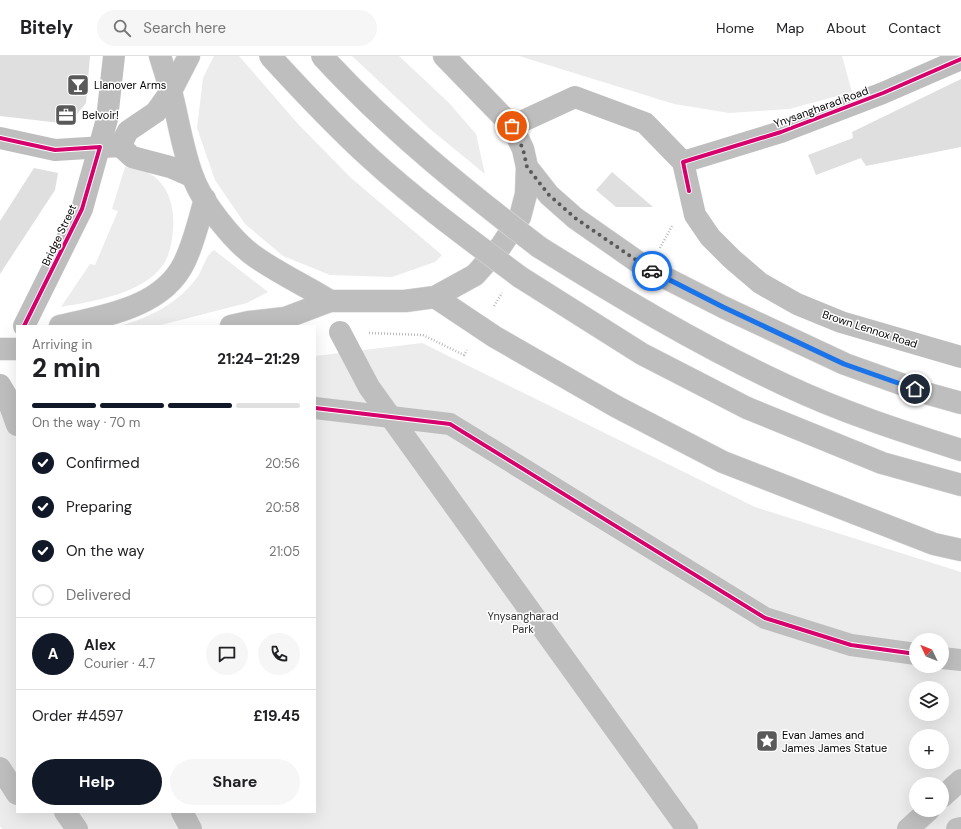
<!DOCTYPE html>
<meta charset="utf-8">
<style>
body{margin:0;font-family:"DM Sans",sans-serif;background:#f6f6f6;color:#202124;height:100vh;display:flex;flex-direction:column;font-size:15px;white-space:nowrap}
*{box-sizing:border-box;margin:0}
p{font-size:13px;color:#757577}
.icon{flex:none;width:22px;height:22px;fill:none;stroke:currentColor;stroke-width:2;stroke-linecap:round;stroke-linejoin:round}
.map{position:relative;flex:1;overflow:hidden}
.details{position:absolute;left:16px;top:269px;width:300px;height:488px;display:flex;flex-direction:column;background:#fff;border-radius:0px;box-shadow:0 4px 16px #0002}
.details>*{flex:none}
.needle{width:26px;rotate:313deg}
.tools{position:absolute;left:909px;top:577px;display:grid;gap:8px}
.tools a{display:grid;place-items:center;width:40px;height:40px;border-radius:50%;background:#fff;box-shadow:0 4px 16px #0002;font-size:20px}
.pin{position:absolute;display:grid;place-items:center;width:34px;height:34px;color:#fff;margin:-17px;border:2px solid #fff;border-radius:50%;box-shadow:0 1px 4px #0007}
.courier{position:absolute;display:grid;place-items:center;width:40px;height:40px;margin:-20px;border:3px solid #1a73e8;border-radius:50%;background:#fff;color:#222;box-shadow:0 1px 5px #0007}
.headline em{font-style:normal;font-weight:700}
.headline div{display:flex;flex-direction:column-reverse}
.headline{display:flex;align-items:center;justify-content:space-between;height:68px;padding:0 16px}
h1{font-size:26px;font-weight:700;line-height:30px}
.bar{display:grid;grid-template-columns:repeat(4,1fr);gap:6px 4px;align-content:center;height:48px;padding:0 16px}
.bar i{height:5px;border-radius:3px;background:#e0e0e0}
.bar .selected{background:#111827}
.bar p{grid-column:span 4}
.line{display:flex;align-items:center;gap:10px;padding:0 16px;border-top:1px solid #e0e0e0}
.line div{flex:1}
.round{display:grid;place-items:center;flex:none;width:42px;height:42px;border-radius:21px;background:#f6f6f6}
ol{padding:0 16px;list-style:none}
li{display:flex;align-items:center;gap:12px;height:44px}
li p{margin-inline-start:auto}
li .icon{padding:4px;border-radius:50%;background:#111827;color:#fff;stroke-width:4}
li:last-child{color:#757577}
li i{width:22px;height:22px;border:2px solid #e0e0e0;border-radius:50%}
.cta{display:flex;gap:8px;margin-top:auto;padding:8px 16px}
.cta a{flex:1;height:46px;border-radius:24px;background:#111827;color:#fff;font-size:16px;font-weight:700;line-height:46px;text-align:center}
.cta a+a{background:#f6f6f6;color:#202124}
header{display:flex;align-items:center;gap:24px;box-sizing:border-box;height:56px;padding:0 20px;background:#fff;border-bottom:1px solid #e0e0e0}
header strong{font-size:19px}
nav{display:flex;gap:22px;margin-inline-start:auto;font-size:14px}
.search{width:280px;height:36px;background:#f6f6f6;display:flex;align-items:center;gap:10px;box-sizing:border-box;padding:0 14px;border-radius:22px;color:#757577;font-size:15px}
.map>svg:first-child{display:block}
</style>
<header>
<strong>Bitely</strong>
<div class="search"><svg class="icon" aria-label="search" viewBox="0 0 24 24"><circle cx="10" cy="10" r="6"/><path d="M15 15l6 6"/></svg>Search here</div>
<nav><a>Home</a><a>Map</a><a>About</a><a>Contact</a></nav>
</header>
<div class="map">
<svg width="961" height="773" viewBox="0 0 961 773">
<rect width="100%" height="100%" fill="#fff"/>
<g fill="#ececec" fill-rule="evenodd">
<polygon points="214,0 239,0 299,69 351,122 442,199 435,206 392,221 330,219 283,200 245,168 215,124 197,72 203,22"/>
<polygon points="352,0 399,0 449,47 476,78 485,118 430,73"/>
<polygon points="519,0 842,0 852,36 789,53 729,57 674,48"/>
<path d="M125,111c36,1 51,30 48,63 -1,11 -3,25 -10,35 -21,29 -69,36 -102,42l29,-43 5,1 23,-54 -6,-2z"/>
<path d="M214,194l54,42 -21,11 -90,23h-38c31,-8 61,-24 79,-50 6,-9 7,-20 16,-26z"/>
<path d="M422,287l333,164 206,65v257h-959l-2,-3v-432l17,-2v420h298v-456zM916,584h26v26h-26zM916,632h26v26h-26zM916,680h26v26h-26zM916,728h26v26h-26z"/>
</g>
<g fill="#dfdfdf">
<polygon points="0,0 90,0 86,47 69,68 0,60"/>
<polygon points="961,23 961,91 866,110 861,102 816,119 808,99 853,82 852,76"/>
<polygon points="34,112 58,117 55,134 0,218 0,165"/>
<polygon points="612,116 653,151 616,151 596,134"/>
</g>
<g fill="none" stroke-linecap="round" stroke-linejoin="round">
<g stroke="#dbdbdb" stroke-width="23">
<g id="major">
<path d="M189,0l-18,35c7,27 12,61 22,86 9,25 41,66 64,81 23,16 49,28 73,43"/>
<polyline points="527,111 549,139 575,162 648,213 723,251 845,308 929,338 961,347"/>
<polyline points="435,241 495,281 617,351 723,406 934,488 961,494"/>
<path d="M60,270c43,-10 102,-18 124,-63 10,-20 15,-43 21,-64"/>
<polyline points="231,270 249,266 285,262 330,245 405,245 435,241 475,219 501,190 520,161 526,138 527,111 523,93 512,70 444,0"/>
<polyline points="0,293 17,293"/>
</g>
</g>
<g stroke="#dbdbdb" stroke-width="23">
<g id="highway">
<polyline points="160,0 171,35"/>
<path d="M539,191c80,50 160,98 246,138 57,27 116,46 176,65"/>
<polyline points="520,221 642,298 747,352 882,407 961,429"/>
</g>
</g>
<g stroke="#b9b9b9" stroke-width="2.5" stroke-dasharray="1 2" stroke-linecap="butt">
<polyline points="660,192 672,170"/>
<polyline points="494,250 502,237"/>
<polyline points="369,277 423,279 464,299 467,294"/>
</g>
<g stroke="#bebebe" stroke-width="22">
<polyline points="512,70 575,41 645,67 683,106 695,159 710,181 732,203 760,227 797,248 841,266 961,301"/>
<polyline points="0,82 55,94 120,90 132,101 170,111 193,121"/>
<polyline points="120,90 128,75 156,56 171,35"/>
<polyline points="683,106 781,76 883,37 961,3"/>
<polyline points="24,270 82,153 107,63 114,0"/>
<polyline points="340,276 369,331 687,773"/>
<polyline points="0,329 6,339 17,369"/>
<polyline points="315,352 450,368 765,562 851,589 916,598"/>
<polyline points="942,602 961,604"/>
<polyline points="0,712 17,738"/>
<polyline points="942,741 961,724"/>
<polyline points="65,756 77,773"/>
<polyline points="182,756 191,773"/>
<polyline points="908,773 929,754"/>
<polyline points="957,773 961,772"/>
</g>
<use href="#major" stroke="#bebebe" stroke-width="22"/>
<use href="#highway" stroke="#bebebe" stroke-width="22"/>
<g stroke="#dbdbdb" stroke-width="23" stroke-linecap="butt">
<g id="highway-bridge">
<path d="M270,0c32,35 65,70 100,102 47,43 99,81 150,119"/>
<path d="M322,0c65,71 140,132 217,191"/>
</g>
</g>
<use href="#highway-bridge" stroke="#bebebe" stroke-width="22"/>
<g stroke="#fff" stroke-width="6">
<g id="cycleway">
<polyline points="0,82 55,94 100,91 82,153 24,270"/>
<polyline points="689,135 683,106 781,76 883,37 961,3"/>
<polyline points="315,352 450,368 765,562 851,589 916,598"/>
</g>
</g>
<use href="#cycleway" stroke="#d6006c" stroke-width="4"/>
</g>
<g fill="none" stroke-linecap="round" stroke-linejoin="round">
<polyline stroke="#595959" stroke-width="4" stroke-dasharray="0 7.2" points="512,70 523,93 527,111 549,139 575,162 652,215"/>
<polyline stroke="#1a73e8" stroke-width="5" points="652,215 723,251 844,308 915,333"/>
</g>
<defs>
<g id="bar-square" transform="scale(1.15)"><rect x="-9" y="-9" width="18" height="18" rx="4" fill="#595959" stroke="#fff"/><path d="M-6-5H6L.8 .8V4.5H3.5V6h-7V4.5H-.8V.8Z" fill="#fff"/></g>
<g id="office-square" transform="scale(1.15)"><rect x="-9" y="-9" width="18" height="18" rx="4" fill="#595959" stroke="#fff"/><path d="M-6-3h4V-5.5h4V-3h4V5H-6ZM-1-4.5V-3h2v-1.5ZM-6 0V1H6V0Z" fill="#fff"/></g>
<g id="sight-square" transform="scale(1.15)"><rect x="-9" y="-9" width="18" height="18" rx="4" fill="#595959" stroke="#fff"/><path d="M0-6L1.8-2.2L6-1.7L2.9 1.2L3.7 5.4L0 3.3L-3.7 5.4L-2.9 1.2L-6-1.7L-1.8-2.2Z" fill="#fff"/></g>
</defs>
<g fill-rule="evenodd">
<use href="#bar-square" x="78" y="29"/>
<use href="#office-square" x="66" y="59"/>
<use href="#sight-square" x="767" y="685"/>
</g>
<g text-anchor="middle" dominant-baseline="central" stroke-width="3" stroke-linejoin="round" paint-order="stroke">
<g font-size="11" fill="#000" stroke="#fff" text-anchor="start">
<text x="94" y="29">Llanover Arms</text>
<text x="82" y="59">Belvoir!</text>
<text x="782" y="679">Evan James and<tspan x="782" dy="13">James James Statue</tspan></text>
</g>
<g font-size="11" fill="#000" stroke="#fff">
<text transform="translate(821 51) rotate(-20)">Ynysangharad Road</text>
<text transform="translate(59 179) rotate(-65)">Bridge Street</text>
<text transform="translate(870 273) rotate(18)">Brown Lennox Road</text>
</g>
<g font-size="11" fill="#333" stroke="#fff">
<text x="523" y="560">Ynysangharad<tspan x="523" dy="13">Park</tspan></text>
</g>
</g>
</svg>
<div class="tools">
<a><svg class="needle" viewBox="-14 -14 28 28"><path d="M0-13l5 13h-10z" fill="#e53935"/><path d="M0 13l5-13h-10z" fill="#757577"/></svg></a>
<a><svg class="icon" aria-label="layers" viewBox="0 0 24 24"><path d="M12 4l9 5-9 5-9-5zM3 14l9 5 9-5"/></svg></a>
<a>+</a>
<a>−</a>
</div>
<div class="pin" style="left:512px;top:70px;background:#ea580c"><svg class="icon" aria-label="bag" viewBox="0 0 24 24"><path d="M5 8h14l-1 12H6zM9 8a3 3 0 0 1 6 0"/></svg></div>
<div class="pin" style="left:915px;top:333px;background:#1f2937"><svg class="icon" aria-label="home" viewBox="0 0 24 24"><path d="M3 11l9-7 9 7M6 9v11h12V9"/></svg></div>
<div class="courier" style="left:652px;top:215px"><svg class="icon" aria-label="car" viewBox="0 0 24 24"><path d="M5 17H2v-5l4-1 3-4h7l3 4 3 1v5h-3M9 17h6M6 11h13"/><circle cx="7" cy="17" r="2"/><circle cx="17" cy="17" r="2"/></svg></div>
<section class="details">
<div class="headline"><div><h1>2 min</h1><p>Arriving in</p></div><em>21:24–21:29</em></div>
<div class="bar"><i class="selected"></i><i class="selected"></i><i class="selected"></i><i></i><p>On the way · 70 m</p></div>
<ol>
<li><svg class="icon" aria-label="check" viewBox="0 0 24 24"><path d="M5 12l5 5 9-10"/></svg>Confirmed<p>20:56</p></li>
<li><svg class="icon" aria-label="check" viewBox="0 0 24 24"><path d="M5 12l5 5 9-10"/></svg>Preparing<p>20:58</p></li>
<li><svg class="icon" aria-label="check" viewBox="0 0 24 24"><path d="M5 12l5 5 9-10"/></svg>On the way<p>21:05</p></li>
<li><i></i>Delivered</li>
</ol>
<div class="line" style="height:72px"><b class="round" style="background:#111827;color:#fff">A</b><div><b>Alex</b><p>Courier · 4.7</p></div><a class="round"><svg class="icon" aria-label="chat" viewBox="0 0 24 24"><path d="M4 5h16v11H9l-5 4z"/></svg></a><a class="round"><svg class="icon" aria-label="phone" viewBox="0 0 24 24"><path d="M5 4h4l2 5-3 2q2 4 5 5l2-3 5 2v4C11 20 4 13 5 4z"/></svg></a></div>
<div class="line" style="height:52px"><div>Order #4597</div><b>£19.45</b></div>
<div class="cta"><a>Help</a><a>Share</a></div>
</section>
</div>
